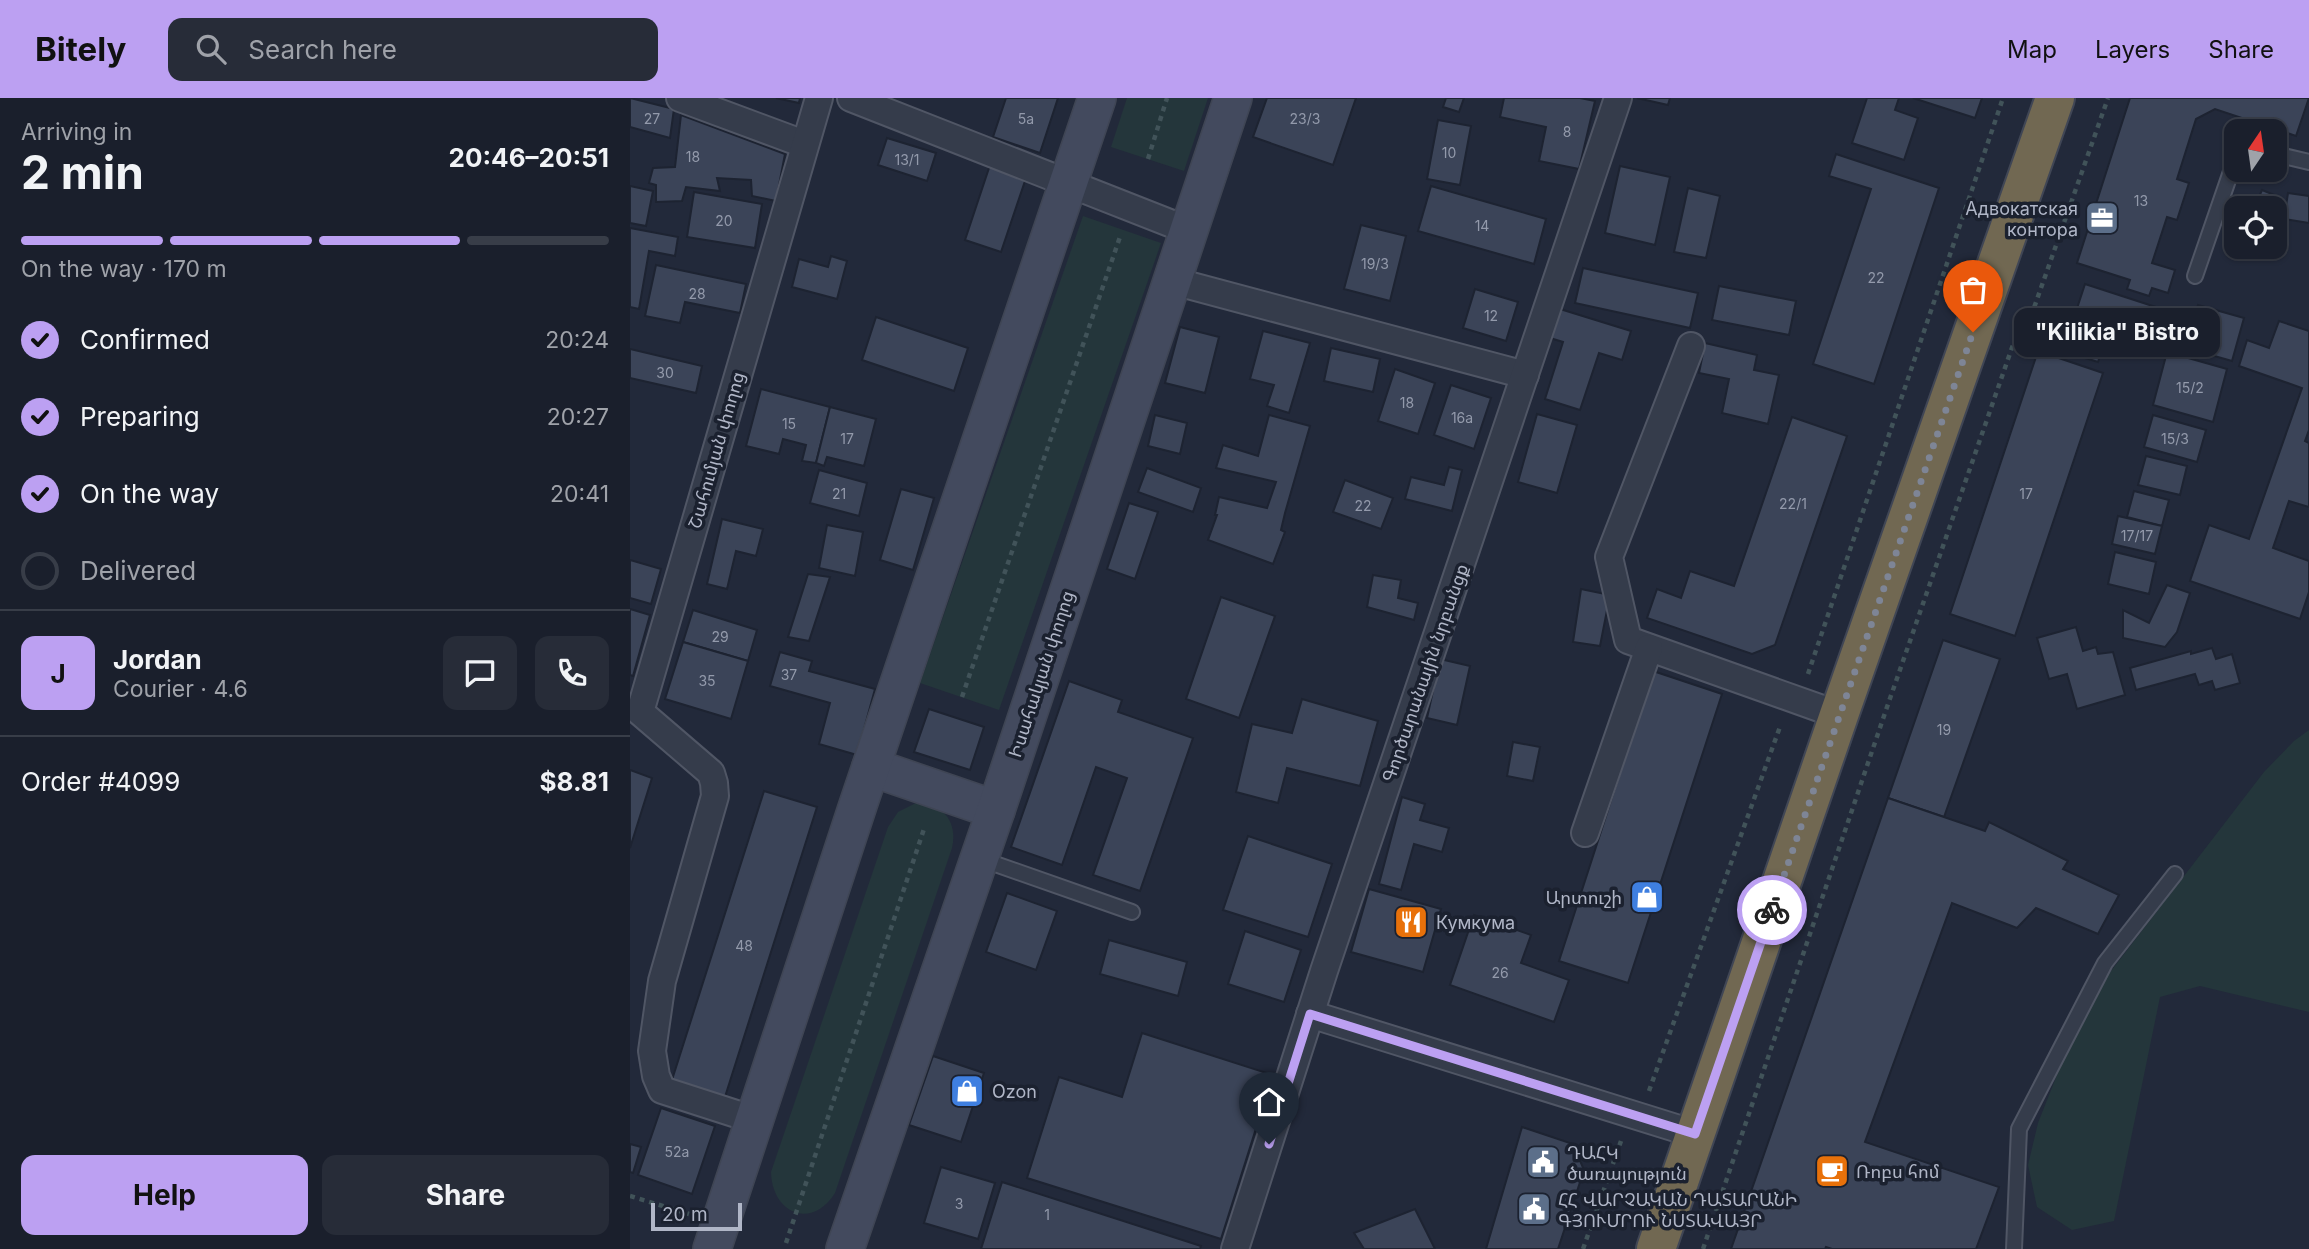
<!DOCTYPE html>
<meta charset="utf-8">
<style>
body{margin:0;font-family:Inter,"Noto Sans Armenian",sans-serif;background:#272c38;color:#f1f3f6;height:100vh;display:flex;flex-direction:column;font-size:26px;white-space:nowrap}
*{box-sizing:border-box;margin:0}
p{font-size:23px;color:#9fa2a9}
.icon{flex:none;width:38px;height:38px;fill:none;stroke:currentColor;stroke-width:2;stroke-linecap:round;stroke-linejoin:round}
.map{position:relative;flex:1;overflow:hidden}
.panel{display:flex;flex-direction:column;background:#1a1f2c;width:630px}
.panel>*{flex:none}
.needle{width:46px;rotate:13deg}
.buttons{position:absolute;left:1594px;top:21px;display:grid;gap:14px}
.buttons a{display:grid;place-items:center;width:63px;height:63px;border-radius:14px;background:#1a1f2c;box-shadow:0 2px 5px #0004,0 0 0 2px #383d48;font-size:35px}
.scale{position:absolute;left:21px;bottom:18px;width:91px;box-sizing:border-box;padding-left:7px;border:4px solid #b0b6c7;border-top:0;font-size:19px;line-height:24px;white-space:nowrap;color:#b0b6c7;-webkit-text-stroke:5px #1b212f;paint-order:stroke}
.pin{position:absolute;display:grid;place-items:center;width:60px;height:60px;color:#fff;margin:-72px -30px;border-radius:50% 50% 50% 0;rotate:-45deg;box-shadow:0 0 7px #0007}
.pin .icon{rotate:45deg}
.courier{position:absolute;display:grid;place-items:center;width:70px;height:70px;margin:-35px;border:5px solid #bca0f2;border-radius:50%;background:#fff;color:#222;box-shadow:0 2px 9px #0007}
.bubble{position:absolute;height:49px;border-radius:14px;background:#1a1f2c;box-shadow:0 2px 5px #0004,0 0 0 2px #383d48;font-size:23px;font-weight:700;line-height:49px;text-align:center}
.summary em{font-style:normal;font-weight:700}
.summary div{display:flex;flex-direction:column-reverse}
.summary{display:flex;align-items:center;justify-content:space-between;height:119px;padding:0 21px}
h1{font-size:46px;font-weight:700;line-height:52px}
.bar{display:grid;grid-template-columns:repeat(4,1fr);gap:10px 7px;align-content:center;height:84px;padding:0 21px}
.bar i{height:9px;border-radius:5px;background:#383d48}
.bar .on{background:#bca0f2}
.bar p{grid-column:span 4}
.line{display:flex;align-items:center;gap:18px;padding:0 21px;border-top:2px solid #383d48}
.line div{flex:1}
.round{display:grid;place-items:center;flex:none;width:74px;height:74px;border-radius:14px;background:#272c38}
ol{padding:0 21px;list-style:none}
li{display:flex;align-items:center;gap:21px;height:77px}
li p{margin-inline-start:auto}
li .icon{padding:7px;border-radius:50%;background:#bca0f2;color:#111;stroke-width:4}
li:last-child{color:#9fa2a9}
li i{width:38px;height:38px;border:4px solid #383d48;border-radius:50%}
.action{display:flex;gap:14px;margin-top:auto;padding:14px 21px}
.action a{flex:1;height:80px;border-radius:14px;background:#bca0f2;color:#111;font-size:28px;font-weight:700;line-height:80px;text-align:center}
.action a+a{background:#272c38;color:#f1f3f6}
header{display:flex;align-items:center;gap:42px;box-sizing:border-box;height:98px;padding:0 35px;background:#bca0f2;color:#111}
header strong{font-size:33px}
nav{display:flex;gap:38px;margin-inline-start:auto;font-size:24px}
.search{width:490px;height:63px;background:#272c38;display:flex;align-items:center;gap:18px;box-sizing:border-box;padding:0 24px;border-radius:14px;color:#9fa2a9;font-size:26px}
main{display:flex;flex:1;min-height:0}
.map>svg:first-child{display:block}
</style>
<header>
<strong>Bitely</strong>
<div class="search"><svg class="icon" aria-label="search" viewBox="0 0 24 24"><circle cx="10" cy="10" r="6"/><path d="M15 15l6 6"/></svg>Search here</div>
<nav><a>Map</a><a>Layers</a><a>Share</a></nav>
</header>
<main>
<section class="panel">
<div class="summary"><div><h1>2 min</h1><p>Arriving in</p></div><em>20:46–20:51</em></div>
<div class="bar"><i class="on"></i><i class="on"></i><i class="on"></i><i></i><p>On the way · 170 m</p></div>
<ol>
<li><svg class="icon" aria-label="check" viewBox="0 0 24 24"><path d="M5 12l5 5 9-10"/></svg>Confirmed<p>20:24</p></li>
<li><svg class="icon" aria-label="check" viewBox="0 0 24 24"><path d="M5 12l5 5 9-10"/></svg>Preparing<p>20:27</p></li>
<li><svg class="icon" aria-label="check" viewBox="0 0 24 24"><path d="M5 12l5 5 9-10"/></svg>On the way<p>20:41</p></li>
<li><i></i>Delivered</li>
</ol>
<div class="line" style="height:126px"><b class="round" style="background:#bca0f2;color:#111">J</b><div><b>Jordan</b><p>Courier · 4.6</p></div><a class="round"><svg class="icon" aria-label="chat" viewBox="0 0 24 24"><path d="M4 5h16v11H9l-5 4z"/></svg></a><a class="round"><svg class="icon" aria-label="phone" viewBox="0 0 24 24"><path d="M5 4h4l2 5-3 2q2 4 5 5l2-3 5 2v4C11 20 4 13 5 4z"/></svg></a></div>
<div class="line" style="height:91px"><div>Order #4099</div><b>$8.81</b></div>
<div class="action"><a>Help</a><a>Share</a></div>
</section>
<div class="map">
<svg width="1679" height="1151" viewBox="0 0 1679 1151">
<rect width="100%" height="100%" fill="#22293a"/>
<g fill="#24363b">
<polygon points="497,0 578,0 554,73 481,49"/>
<polygon points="453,118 531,145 369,612 290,585"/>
<polygon points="1679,632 1679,914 1570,888 1530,899 1484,1123 1442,1132 1407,1109 1398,1067 1408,1025 1438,949 1458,908 1481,873 1634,674 1664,643"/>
<path d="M286,705c27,0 42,19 36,45l-117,345c-23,37 -63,21 -64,-21l117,-345 10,-15z"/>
</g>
<g fill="#3b4458" stroke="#1d2331" stroke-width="2">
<polygon points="0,0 44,11 40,40 0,29"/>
<polygon points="146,0 170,0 169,5"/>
<polygon points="376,0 428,0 410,55 363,39"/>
<polygon points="637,0 726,0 703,67 623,39"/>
<polygon points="816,0 834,0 829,14 813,9"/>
<polygon points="874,0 950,0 965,3 949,71 909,63 916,29 870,19"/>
<polygon points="1007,0 1040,0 1038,7"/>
<polygon points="1237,0 1269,0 1265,12 1288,20 1274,62 1222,45"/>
<polygon points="1283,0 1352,0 1345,20"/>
<polygon points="1500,0 1679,0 1666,38 1585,11 1566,21 1547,81 1559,85 1547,122 1537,119 1522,165 1545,172 1538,195 1522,190 1519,198 1497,191 1500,182 1447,165"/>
<polygon points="51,17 155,56 146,103 122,98 121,82 87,80 90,93 56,89 52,103 26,104 26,87 19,85 23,70 45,69"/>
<polygon points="808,22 841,28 830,87 797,81"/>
<polygon points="257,40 306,55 297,83 248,67"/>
<polygon points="1206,56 1309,90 1244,286 1183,266 1241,91 1199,78"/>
<polygon points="360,67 396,80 371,154 335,142"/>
<polygon points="990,68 1040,79 1025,147 975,135"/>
<polygon points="0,88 23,93 16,128 0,125"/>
<polygon points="801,88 916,121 904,166 788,133"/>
<polygon points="1058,90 1090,98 1076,160 1044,154"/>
<polygon points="1632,92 1647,98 1642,110 1624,110"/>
<polygon points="64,94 132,106 125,150 57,139"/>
<polygon points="1658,95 1679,98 1679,125 1654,121"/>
<polygon points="731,127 776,138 760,203 714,191"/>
<polygon points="0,130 48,139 45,158 19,153 9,211 0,209"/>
<polygon points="201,158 217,163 207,201 162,189 169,161 198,169"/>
<polygon points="26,167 116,186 110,215 55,204 50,225 15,218"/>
<polygon points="953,170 1068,195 1060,230 945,205"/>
<polygon points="1455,186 1538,213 1528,244 1480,227 1468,264 1433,253"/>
<polygon points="1089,188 1166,203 1159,237 1082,222"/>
<polygon points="845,191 888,204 876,243 833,230"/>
<polygon points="1568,207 1614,220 1602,263 1556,250"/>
<polygon points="930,211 1001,233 992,262 969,255 950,312 915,301 933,244 920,240"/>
<polygon points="246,219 338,250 324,293 232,262"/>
<polygon points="1649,223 1679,233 1679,332 1675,343 1679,345 1679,409 1659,403 1643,450 1679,463 1679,494 1670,521 1560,483 1579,427 1619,441 1672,290 1609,268 1617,242 1639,250"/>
<polygon points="550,229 589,239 575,295 535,285"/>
<polygon points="633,233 680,245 659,315 637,308 644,287 620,281"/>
<polygon points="1075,245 1127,257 1124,272 1149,277 1138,326 1092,315 1099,281 1069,275"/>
<polygon points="701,250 750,261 743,294 694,283"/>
<polygon points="0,251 72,268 66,295 0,280"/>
<polygon points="1408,253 1473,275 1385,538 1320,516"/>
<polygon points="1537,254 1597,271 1583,324 1523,307"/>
<polygon points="765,271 805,285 788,336 748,323"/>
<polygon points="821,287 861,300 844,351 804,337"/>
<polygon points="131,291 200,309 186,365 172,363 176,347 153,341 149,356 116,348"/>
<polygon points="200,309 246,321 234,368 197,359 194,368 186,365"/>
<polygon points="907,316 947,327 927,395 888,384"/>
<polygon points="525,317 557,325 550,356 518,348"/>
<polygon points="639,317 680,328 655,415 651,432 655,434 643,466 578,442 587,417 585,417 589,399 637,410 646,384 586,370 593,347 628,358"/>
<polygon points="1523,317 1576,332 1567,364 1514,349"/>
<polygon points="1162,319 1217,338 1145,547 1122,556 1017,520 1027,491 1051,500 1060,473 1104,488"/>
<polygon points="1516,358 1557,368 1550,397 1508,387"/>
<polygon points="819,369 832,372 822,413 775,401 781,379 814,387"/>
<polygon points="517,370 571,390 563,414 508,394"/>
<polygon points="189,372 237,385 229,418 180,405"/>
<polygon points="715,382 763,400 751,431 703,414"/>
<polygon points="271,391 304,400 283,472 250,462"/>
<polygon points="1504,393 1539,402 1532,428 1497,419"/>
<polygon points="499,405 528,414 505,481 477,471"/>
<polygon points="1488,418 1532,428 1525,456 1482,446"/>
<polygon points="92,421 133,431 126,458 106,453 97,491 77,486"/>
<polygon points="197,427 233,434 225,478 189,470"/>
<polygon points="1485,454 1526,464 1519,496 1478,486"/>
<polygon points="0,462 31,471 21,506 0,500"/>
<polygon points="178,476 200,479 179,543 158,539"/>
<polygon points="743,477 771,482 768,500 788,505 784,522 737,509"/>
<polygon points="1537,487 1560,495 1547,534 1535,549 1493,540 1493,512 1519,525"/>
<polygon points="951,491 980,497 970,548 943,544"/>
<polygon points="591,499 645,518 609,620 556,601"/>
<polygon points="0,511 20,517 3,578 0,577"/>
<polygon points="63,512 127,532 118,563 53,544"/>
<polygon points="1446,529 1453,553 1466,549 1468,556 1483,554 1495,597 1447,611 1437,576 1419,581 1407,540"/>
<polygon points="1313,542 1370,561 1314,719 1258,700"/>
<polygon points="53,544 118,563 101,621 35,601"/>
<polygon points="1582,550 1586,561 1602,556 1610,585 1585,592 1582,583 1569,587 1565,576 1506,592 1500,570 1561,553 1561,556"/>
<polygon points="150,554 182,563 179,573 245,591 227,657 189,646 200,605 140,588"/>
<polygon points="810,561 840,568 827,627 797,620"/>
<polygon points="1023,573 1092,596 998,885 929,863"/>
<polygon points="439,583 492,602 488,614 563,640 510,793 463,777 497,680 466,669 432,767 381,749"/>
<polygon points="672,601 748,623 730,688 657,670 648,705 606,694 622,626 662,635"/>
<polygon points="299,611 354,629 340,672 284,654"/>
<polygon points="883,644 910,649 903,683 877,678"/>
<polygon points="0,672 22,680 0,750"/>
<polygon points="134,693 187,709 94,1002 41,985"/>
<polygon points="772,699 795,706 790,722 819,730 812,754 784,746 771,792 749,786"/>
<polygon points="1258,700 1355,733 1359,724 1438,763 1433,771 1489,797 1468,836 1406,810 1387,830 1322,805 1235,1044 1369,1089 1346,1151 1202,1151 1196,1149 1195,1151 1101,1151"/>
<polygon points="618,738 702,766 678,839 593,812"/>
<polygon points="739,791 811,811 793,874 721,854"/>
<polygon points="377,795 427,813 406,872 356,854"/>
<polygon points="844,817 901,837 891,865 939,882 924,924 820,887"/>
<polygon points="615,833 671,852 654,904 598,886"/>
<polygon points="479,842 557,864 548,898 470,876"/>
<polygon points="512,935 643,977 591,1141 397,1080 429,979 492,999"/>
<polygon points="303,958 354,975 331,1044 279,1027"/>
<polygon points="31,1010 85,1028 62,1096 8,1077"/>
<polygon points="892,1029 943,1046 954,1072 928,1151 856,1151"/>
<polygon points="0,1046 11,1049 3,1075 0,1074"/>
<polygon points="311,1069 365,1085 348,1141 294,1125"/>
<polygon points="372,1084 571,1148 570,1151 351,1151"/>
<polygon points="785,1111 805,1151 734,1151 724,1135"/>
</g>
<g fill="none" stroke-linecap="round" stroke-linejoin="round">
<g stroke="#505665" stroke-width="18">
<g id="lane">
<polyline points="1645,56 1679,64"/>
<polyline points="1565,178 1606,59"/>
<polyline points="351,761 502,814"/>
<polyline points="1384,1151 1389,1031 1475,865 1545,776"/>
</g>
</g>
<g stroke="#505665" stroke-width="30">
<g id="street">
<polyline points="50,0 174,46"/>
<polyline points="221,0 560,133"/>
<polyline points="543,183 895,277"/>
<polyline points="1061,248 979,459 998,542 1209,617"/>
<polyline points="955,735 1019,550"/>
<polyline points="680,916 1065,1036"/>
<polyline points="125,1022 32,992 26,978 22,953 32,883 85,698 84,685 81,675 10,614 189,0"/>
<polyline points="605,1151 694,873 988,0"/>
</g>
</g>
<g stroke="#3f4554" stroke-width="40">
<g id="secondary">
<polyline points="241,669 366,712"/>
<polyline points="82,1151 228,707 467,0"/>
<polyline points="215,1151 366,712 603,0"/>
</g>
</g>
<g stroke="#404655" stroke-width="42">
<polyline id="highway" points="1026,1151 1209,617 1425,0"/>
</g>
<g stroke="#415359" stroke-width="4.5" stroke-dasharray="5 5" stroke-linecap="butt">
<polyline points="518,61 537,0"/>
<polyline points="1178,576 1373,0"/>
<polyline points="332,599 491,136"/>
<polyline points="1019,993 1151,626"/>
<polyline points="0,1098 59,1116"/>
<polyline points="156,1145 294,731"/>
<polyline points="953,1151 991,1043"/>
<polyline points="1073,1151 1256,612 1385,241 1399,224 1478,0"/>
</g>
<use href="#lane" stroke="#353c4b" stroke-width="14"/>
<use href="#street" stroke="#353c4b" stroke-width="26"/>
<use href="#secondary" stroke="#434a5e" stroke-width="37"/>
<use href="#highway" stroke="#716852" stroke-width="38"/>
</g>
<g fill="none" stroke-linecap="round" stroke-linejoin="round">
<polyline stroke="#7e8596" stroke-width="7" stroke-dasharray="0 12.6" points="1142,812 1343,234"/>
<polyline stroke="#bca0f2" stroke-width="9" points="639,1046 680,916 1065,1036 1142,812"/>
</g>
<defs>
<g id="office-square" transform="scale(1.75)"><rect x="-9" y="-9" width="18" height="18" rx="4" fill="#5c6f8a" stroke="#1b212f"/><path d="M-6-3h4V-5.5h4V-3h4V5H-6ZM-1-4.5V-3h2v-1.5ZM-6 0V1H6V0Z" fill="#fff"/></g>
<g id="shop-square" transform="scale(1.75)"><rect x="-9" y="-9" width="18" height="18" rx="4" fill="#3f7fe0" stroke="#1b212f"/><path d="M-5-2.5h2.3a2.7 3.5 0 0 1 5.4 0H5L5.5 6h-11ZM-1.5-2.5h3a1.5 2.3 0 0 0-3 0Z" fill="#fff"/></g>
<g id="restaurant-square" transform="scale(1.75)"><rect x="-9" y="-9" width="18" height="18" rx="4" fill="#e8710a" stroke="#1b212f"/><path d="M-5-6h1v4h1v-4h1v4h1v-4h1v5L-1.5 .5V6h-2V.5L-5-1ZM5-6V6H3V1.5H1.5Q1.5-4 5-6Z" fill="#fff"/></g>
<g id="civic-square" transform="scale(1.75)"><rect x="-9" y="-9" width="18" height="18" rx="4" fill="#5c6f8a" stroke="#1b212f"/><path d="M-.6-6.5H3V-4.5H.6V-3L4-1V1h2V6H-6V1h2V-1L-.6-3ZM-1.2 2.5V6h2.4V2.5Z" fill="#fff"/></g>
<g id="cafe-square" transform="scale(1.75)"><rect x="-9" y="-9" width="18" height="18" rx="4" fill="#e8710a" stroke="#1b212f"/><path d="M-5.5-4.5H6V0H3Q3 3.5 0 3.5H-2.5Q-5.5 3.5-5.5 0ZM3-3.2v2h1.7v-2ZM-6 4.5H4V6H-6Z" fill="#fff"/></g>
</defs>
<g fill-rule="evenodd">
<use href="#office-square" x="1472" y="120"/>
<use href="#shop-square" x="1017" y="799"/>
<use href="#restaurant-square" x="781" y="824"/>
<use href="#shop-square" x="337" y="993"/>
<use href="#civic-square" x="913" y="1064"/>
<use href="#cafe-square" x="1202" y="1073"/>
<use href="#civic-square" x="904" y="1111"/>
</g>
<g text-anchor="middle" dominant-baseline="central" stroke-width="7" stroke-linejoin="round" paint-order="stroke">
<g font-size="14" fill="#939aab">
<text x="22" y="20">27</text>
<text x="396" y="20">5a</text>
<text x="675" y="20">23/3</text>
<text x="937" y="33">8</text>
<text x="819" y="54">10</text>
<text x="63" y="58">18</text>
<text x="277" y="61">13/1</text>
<text x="1511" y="102">13</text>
<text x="94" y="122">20</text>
<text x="852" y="127">14</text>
<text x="745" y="165">19/3</text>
<text x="1246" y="179">22</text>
<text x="67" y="195">28</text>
<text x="861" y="217">12</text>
<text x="35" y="274">30</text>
<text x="1560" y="289">15/2</text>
<text x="777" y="304">18</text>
<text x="832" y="319">16a</text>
<text x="159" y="325">15</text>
<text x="217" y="340">17</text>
<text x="1545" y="340">15/3</text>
<text x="209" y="395">21</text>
<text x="1396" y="395">17</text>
<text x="1163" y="405">22/1</text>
<text x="733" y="407">22</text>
<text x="1507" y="437">17/17</text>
<text x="90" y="538">29</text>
<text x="159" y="576">37</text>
<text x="77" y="582">35</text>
<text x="1314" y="631">19</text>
<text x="114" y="847">48</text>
<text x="870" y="874">26</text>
<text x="47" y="1053">52a</text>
<text x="329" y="1105">3</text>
<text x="417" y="1116">1</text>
</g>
<g font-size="18" fill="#b0b6c7" stroke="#1b212f" text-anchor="start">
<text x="1448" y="110" text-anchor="end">Адвокатская<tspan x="1448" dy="21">контора</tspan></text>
<text x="992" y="799" text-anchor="end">Արտուշի</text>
<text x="806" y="824">Кумкума</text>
<text x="362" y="993">Ozon</text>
<text x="937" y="1054">ԴԱՀԿ<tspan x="937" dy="21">ծառայություն</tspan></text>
<text x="1226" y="1073">Ռոբս հոմ</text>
<text x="928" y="1101">ՀՀ ՎԱՐՉԱԿԱՆ ԴԱՏԱՐԱՆԻ<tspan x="928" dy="21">ԳՅՈՒՄՐՈՒ ՆՍՏԱՎԱՅՐ</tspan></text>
</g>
<g font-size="18" fill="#b0b6c7" stroke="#1b212f">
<text transform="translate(86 352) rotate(-74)">Շահումյան փողոց</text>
<text transform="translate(795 575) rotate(-71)">Գործարանային նրբանցք</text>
<text transform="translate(411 576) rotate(-72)">Իսահակյան փողոց</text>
</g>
</g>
</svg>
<div class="buttons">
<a><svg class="needle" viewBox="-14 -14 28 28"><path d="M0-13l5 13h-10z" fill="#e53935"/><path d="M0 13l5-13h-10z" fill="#9fa2a9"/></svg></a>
<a><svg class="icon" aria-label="locate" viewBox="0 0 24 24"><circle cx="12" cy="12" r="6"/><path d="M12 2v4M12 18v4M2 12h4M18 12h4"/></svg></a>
</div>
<div class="scale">20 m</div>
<div class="pin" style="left:1343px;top:234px;background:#ea580c"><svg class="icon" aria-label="bag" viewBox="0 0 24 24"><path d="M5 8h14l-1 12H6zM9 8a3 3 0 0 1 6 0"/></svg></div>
<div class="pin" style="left:639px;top:1046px;background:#1f2937"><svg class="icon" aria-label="home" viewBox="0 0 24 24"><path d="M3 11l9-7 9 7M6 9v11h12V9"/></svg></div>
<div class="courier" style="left:1142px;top:812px"><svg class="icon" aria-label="bike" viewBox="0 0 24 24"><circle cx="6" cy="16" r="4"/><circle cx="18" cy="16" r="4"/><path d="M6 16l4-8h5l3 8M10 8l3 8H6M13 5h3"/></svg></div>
<div class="bubble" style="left:1384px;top:210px;width:206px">&quot;Kilikia&quot; Bistro</div>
</div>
</main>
